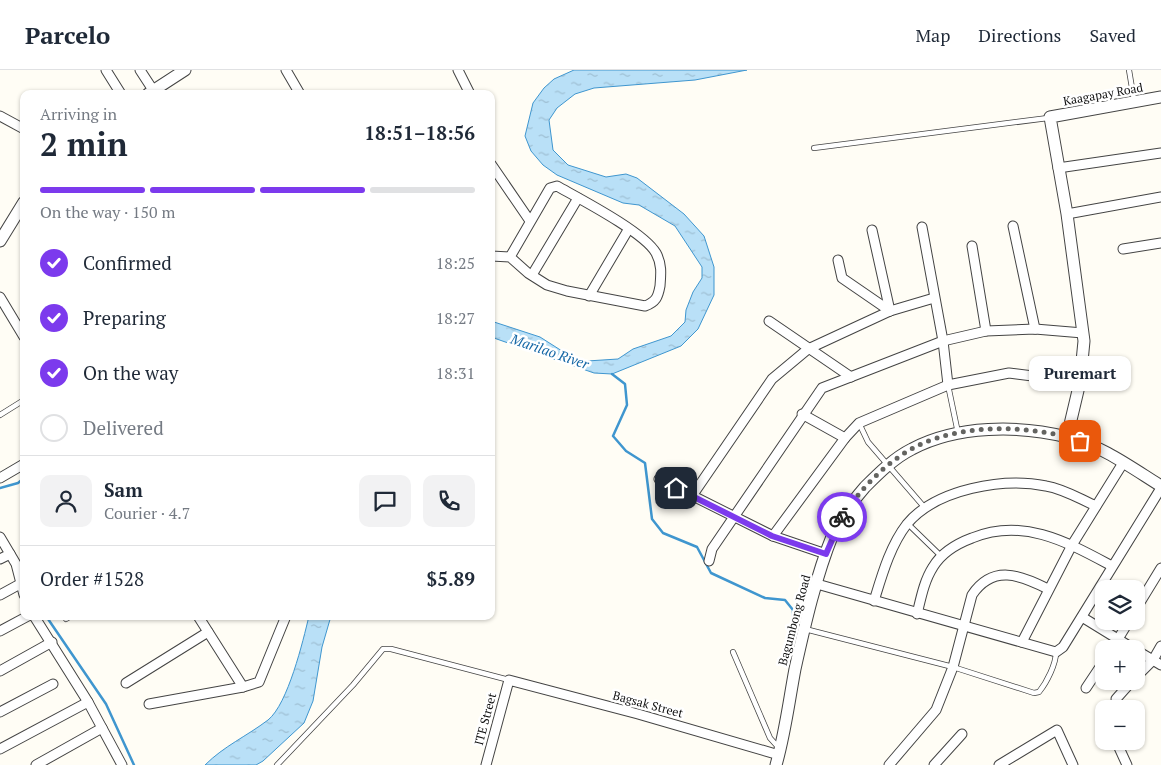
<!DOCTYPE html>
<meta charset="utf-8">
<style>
body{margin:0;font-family:"PT Serif",serif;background:#f2f2f3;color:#1f2937;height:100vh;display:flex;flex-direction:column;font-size:19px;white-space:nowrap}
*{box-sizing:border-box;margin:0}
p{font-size:16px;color:#747a83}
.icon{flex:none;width:28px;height:28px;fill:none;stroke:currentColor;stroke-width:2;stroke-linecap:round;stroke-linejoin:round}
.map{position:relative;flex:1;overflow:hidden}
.drawer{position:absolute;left:20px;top:20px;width:475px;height:530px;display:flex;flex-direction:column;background:#fff;border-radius:10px;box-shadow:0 1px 4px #0004}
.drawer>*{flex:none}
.controls{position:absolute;left:1095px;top:510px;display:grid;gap:10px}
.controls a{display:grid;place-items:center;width:50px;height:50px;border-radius:10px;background:#fff;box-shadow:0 1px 4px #0004;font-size:25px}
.pin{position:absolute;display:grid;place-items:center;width:42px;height:42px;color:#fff;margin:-21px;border-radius:10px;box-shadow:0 2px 8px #0006}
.courier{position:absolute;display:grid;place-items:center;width:50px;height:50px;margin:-25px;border:4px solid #7c3aed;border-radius:50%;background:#fff;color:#222;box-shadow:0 1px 6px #0007}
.bubble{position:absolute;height:35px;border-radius:10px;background:#fff;box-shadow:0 1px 4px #0004;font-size:16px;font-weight:700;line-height:35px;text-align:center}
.summary em{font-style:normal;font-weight:700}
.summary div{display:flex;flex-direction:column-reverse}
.summary{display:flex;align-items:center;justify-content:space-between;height:85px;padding:0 20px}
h1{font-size:32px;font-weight:700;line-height:38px}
.bar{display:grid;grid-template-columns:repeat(4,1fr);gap:8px 5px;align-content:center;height:60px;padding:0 20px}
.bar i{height:6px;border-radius:4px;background:#e0e1e3}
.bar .on{background:#7c3aed}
.bar p{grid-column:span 4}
.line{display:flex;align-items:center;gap:12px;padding:0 20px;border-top:1px solid #e0e1e3}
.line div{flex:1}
.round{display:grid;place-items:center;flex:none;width:52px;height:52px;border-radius:10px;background:#f2f2f3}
ol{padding:0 20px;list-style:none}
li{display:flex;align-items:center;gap:15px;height:55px}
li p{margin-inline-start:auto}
li .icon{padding:5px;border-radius:50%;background:#7c3aed;color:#fff;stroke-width:4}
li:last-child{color:#747a83}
li i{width:28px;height:28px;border:2px solid #e0e1e3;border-radius:50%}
header{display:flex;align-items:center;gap:30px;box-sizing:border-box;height:70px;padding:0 25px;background:#fff;border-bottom:1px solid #e0e1e3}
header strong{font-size:24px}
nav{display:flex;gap:28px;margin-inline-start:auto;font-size:18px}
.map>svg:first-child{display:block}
</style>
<header>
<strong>Parcelo</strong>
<nav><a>Map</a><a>Directions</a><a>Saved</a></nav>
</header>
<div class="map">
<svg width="1161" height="695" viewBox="0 0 1161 695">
<defs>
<pattern id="water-ripples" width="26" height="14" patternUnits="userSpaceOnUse" patternTransform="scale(1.25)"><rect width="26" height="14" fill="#b9e0f7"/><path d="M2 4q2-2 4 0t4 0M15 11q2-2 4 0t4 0" fill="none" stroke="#9ebfd3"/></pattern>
</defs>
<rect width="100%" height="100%" fill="#fffdf5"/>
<g fill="url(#water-ripples)" stroke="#3f96cf">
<polygon points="574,0 747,0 695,10 594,18 575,24 557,38 549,50 553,80 568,95 606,107 626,104 637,108 684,144 704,166 714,197 714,225 698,259 681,276 612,304 594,303 491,267 491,251 540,267 573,288 587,291 618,289 633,279 671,266 685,252 686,240 693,222 702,208 702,197 675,156 639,135 623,133 557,105 543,95 531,81 525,66 533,33 544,18 554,9"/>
<path d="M309,546h22l-9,31 -9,54 -9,22 -41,38 -7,4h-51c19,-19 42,-29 63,-45 20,-16 35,-79 41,-104z"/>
</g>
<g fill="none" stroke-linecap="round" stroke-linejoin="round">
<g stroke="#3f96cf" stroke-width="2.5">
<polyline points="612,304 625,314 627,335 613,366 626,381 645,393 652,449 663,463 697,477 711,503 765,528 785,530 793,540 793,550"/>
<polyline points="0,418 18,413 24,408"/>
<polyline points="46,546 106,634 134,695"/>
</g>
<g stroke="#444" stroke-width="6">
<g id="service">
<polyline points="1129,0 1134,30"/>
<polyline points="814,78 1048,48"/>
<polyline points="948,315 958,363"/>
<polyline points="0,345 24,330"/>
<polyline points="859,353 868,372 925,438"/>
<polyline points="908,454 941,486"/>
<polyline points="66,549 71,546"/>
<path d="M805,559l148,38 81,26 5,-1c8,-10 17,-28 17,-40"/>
<polyline points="733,582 770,668 779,678"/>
<polyline points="277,695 353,615 383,579 391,579 509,610"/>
</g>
</g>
<g stroke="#444" stroke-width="11">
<g id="minor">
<polyline points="106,0 121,24"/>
<polyline points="140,0 153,20"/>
<polyline points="286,0 300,24"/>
<polyline points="458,0 470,24"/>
<polyline points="0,46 24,59"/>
<polyline points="491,94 530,151"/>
<polyline points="1058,98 1161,83"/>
<polyline points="1067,144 1161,127"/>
<polyline points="1013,156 1035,259"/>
<polyline points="922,157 943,271 948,315"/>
<polyline points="872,160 890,241"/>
<polyline points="972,176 986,261"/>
<polyline points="1123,179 1161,173"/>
<path d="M491,186l19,1 18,16 19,12 20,6 78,15c11,-4 13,-9 15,-20 1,-12 2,-22 -4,-33 -12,-21 -76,-54 -99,-67l-7,2 -40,69"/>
<polyline points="838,190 842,208 890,241"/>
<polyline points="532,205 578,128"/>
<polyline points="589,226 628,160"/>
<polyline points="0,227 24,267"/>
<polyline points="769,251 851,307"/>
<polyline points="802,344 845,368"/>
<polyline points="0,408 24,394"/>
<polyline points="659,409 773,466 826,484"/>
<polyline points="692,426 772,309 808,279 890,241 934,228"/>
<polyline points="773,466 845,368 859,353 948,315 1009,303 1080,312"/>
<polyline points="0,467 16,494 24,525"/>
<polyline points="0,489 10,484"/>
<polyline points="709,491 712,479 822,318 943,271 986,261 1035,259 1083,263"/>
<polyline points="817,514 1056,582 1063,577 1161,418"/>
<polyline points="0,525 20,514"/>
<path d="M874,531c8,-26 16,-55 33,-77 29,-35 97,-47 139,-38 18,3 34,13 50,20"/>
<polyline points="1136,539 1161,498"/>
<path d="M917,544c4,-16 7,-33 16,-47 9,-15 23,-23 39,-29 51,-21 95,4 140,28"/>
<polyline points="34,546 88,632 122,695"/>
<polyline points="198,546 243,617 259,612 286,546"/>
<polyline points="1082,547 1134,579"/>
<polyline points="0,561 28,546"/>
<polyline points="1022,572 1072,475 1123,393"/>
<polyline points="1112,579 1129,551"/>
<polyline points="1136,580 1161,595"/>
<polyline points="0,601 52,572"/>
<polyline points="1136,607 1153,590 1161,576"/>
<polyline points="126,613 208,562"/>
<polyline points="1086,618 1104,591"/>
<polyline points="1116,629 1132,611"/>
<polyline points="149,634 243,617"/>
<polyline points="0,642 53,614"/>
<polyline points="1116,671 1127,695"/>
<polyline points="0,679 88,632"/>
<polyline points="36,695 102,658"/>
<polyline points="486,695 509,610 638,644 779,685"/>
<path d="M889,695l47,-55 17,-43 19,-72c21,-31 48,-20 76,-6"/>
<polyline points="934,695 962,664"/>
<polyline points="999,695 1057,660 1073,695"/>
</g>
</g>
<g stroke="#444" stroke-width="13">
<g id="tertiary">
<polyline points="148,24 185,0"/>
<polyline points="0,171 24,132"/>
<polyline points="1067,367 1080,312 1084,271 1067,144 1050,47 1161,27"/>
<path d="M776,695c9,-31 13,-64 19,-96 10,-45 21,-93 38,-135 7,-17 20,-33 32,-47 14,-14 29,-29 47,-38 45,-24 107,-24 155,-12 34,8 65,31 94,49"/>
</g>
</g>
<use href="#service" stroke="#fff" stroke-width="4.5"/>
<use href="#minor" stroke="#fff" stroke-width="9"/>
<use href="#tertiary" stroke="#fff" stroke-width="11"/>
</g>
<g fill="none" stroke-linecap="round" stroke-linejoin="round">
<path stroke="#646461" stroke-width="5" stroke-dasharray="0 9" d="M842,447c19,-29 46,-57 77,-72 47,-22 113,-20 161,-4"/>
<polyline stroke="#7c3aed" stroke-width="6" points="676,418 772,466 826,484 842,447"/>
</g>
<g text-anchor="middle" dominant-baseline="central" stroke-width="5" stroke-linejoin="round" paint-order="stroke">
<g font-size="12" fill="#111" stroke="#fff">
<text transform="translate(1103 24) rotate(-10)">Kaagapay Road</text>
<text transform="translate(794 550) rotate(-75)">Bagumbong Road</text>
<text transform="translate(648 634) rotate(15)">Bagsak Street</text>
<text transform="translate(485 649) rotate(-75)">ITE Street</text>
</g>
<g font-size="14" font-style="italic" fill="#1768a6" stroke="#fff">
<text transform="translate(550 281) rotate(19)">Marilao River</text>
</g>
</g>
</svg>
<div class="controls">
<a><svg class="icon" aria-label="layers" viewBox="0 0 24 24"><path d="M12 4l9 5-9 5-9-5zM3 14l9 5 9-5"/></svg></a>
<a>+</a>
<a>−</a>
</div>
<div class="pin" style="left:1080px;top:371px;background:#ea580c"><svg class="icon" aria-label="bag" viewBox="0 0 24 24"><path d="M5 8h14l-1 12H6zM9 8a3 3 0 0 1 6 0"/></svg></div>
<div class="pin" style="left:676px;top:418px;background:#1f2937"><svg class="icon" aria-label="home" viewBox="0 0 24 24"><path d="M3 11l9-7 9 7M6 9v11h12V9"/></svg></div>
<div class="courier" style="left:842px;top:447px"><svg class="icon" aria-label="bike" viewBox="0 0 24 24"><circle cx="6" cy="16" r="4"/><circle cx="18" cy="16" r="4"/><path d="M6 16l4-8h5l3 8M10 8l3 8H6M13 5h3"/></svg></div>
<div class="bubble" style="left:1029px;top:286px;width:102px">Puremart</div>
<section class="drawer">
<div class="summary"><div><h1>2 min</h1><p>Arriving in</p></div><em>18:51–18:56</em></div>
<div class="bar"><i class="on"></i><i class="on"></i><i class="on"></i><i></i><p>On the way · 150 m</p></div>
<ol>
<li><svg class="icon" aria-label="check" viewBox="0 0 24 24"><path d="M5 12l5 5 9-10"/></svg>Confirmed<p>18:25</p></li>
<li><svg class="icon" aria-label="check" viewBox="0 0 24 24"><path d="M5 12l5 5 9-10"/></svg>Preparing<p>18:27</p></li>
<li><svg class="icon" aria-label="check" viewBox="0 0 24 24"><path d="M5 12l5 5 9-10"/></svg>On the way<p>18:31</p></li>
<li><i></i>Delivered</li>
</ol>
<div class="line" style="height:90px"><a class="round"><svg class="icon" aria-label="person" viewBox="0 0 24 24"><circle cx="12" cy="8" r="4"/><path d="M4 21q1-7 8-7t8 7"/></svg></a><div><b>Sam</b><p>Courier · 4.7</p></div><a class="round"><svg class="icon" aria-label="chat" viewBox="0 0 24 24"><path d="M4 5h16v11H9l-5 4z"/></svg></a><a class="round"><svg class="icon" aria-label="phone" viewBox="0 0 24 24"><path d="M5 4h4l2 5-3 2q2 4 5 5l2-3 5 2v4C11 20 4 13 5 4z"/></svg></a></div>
<div class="line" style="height:65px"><div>Order #1528</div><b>$5.89</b></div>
</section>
</div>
